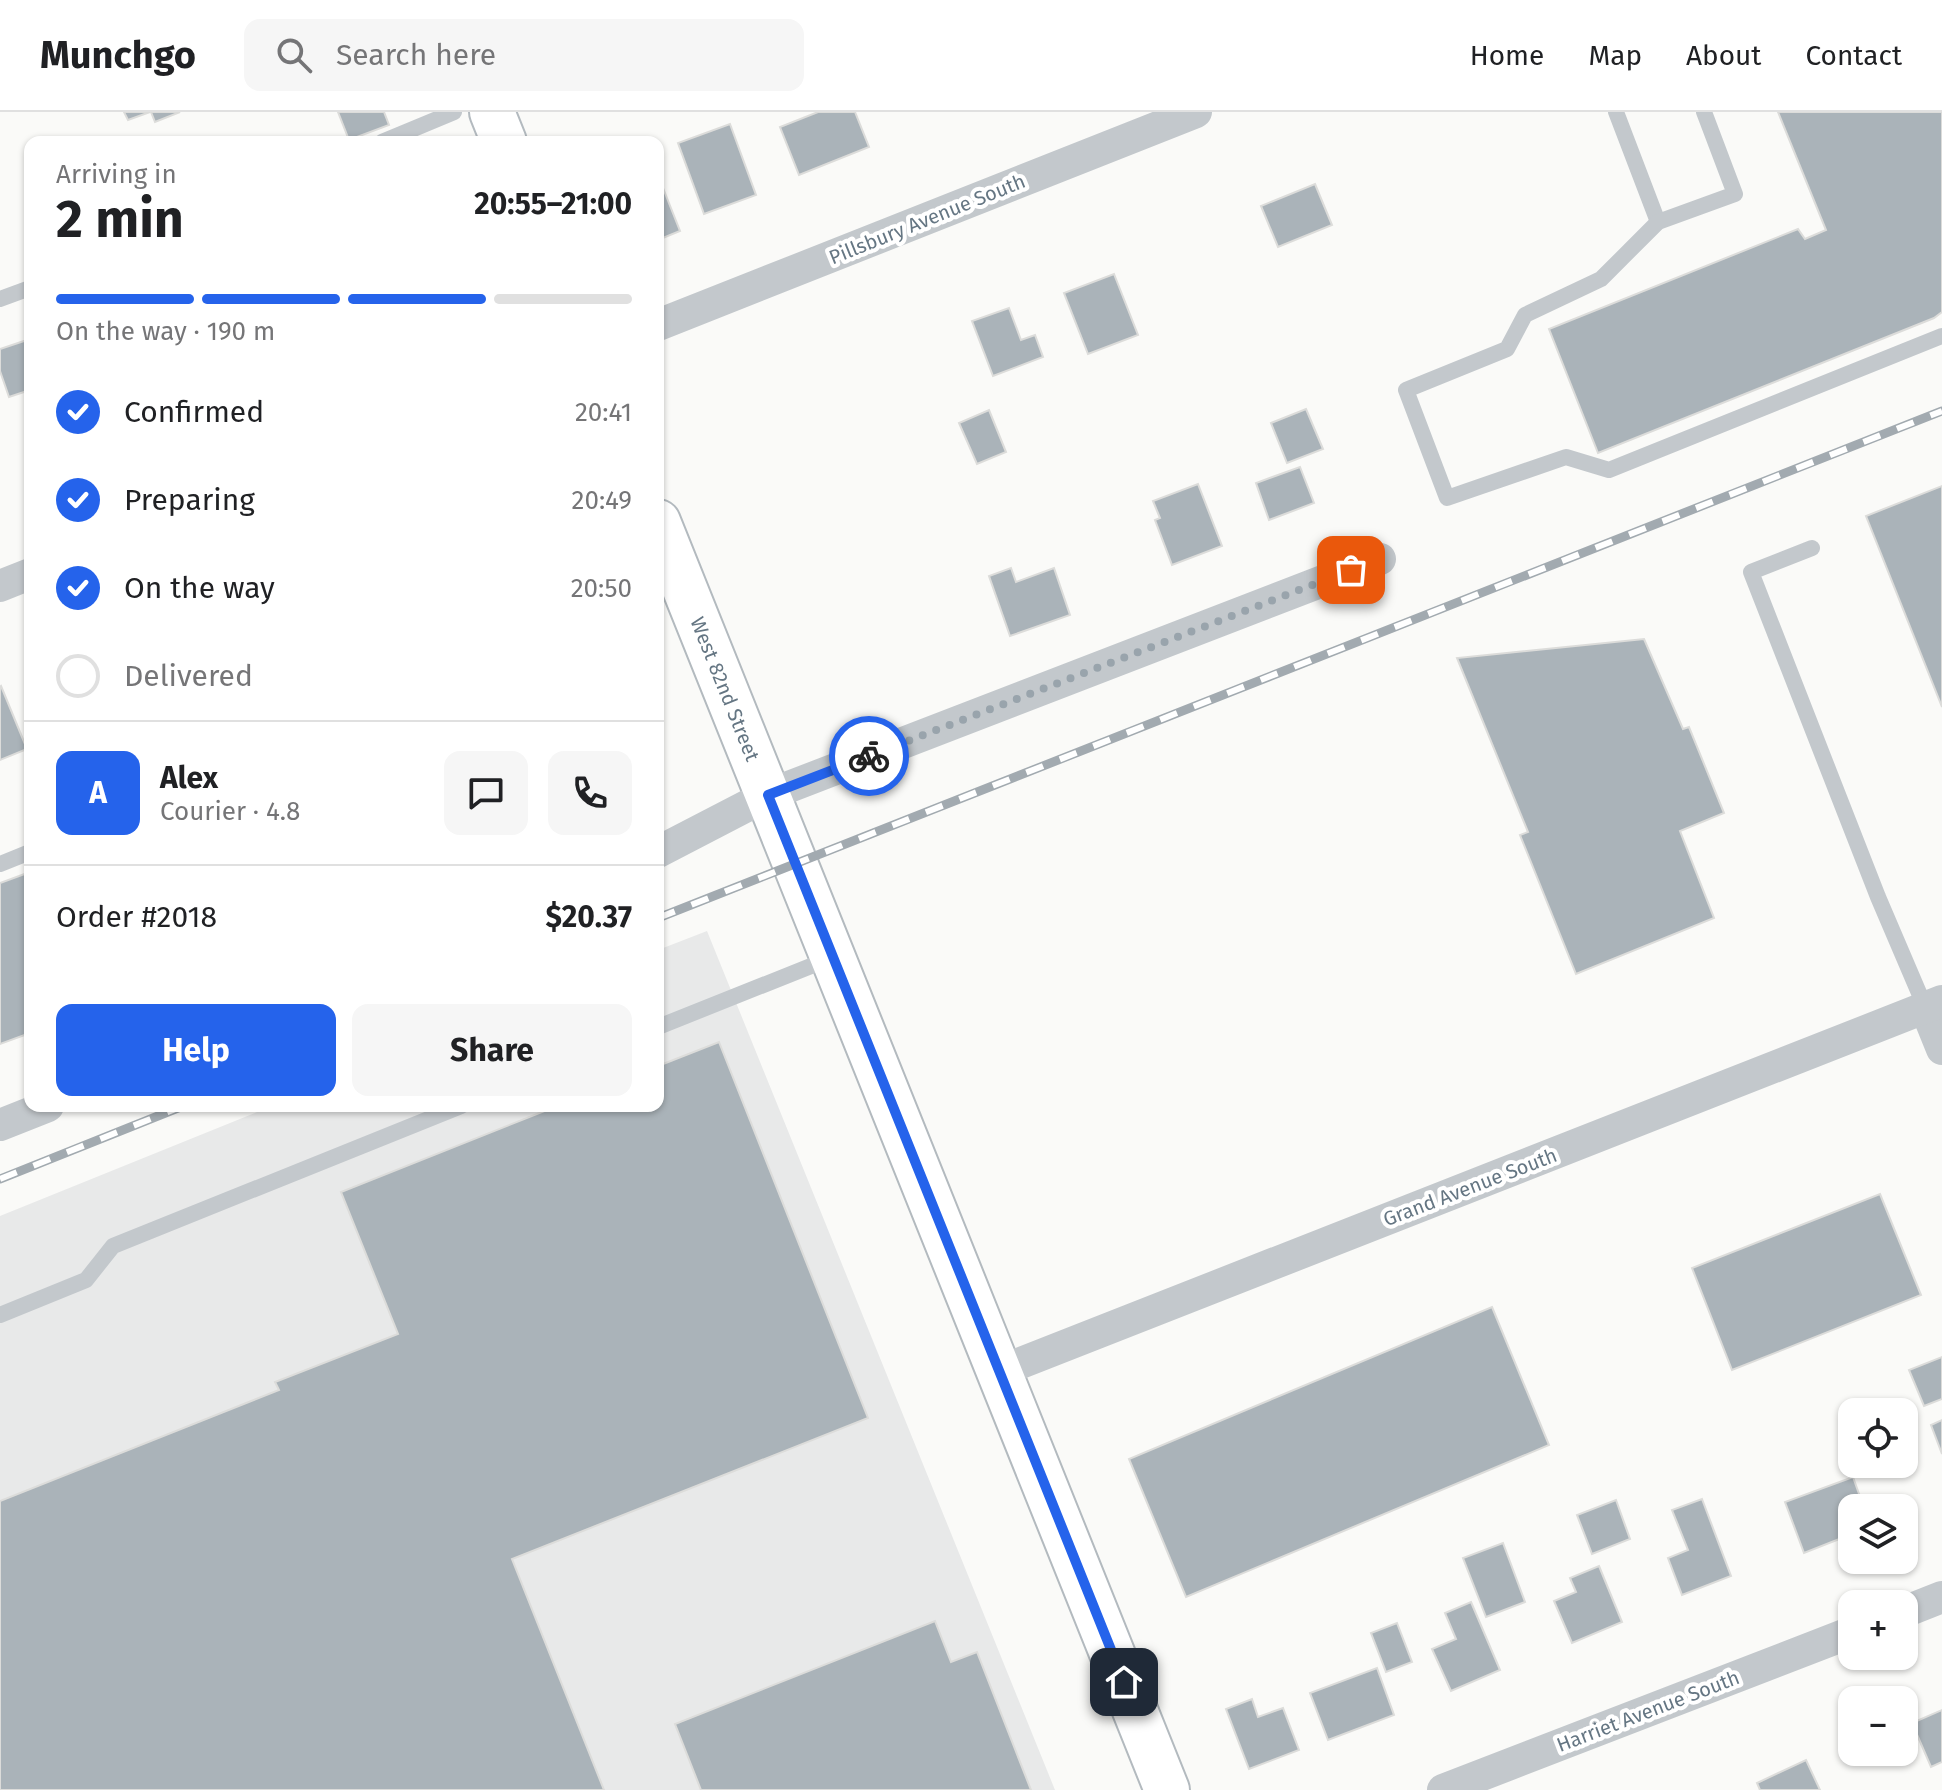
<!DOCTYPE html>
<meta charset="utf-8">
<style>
body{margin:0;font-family:"Fira Sans",sans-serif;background:#f6f6f6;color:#202124;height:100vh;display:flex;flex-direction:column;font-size:30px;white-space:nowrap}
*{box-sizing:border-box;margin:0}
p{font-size:26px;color:#757577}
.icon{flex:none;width:44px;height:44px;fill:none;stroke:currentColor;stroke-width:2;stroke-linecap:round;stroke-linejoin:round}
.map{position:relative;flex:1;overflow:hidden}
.panel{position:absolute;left:24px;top:24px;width:640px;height:976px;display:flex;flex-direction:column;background:#fff;border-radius:16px;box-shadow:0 2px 6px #0004}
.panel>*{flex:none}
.tools{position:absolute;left:1838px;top:1286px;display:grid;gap:16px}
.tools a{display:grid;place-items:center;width:80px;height:80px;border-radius:16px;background:#fff;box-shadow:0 2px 6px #0004;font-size:40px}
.pin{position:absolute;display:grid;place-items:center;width:68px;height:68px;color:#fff;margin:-34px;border-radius:16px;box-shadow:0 4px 12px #0006}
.courier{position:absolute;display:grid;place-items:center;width:80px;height:80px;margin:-40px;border:6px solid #2563eb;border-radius:50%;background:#fff;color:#222;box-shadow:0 2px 10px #0007}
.overview em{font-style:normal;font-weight:700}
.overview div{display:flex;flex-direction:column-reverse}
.overview{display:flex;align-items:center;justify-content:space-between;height:136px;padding:0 32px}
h1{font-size:52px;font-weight:700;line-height:60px}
.bar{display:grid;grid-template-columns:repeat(4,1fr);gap:12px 8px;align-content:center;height:96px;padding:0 32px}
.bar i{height:10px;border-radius:6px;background:#e0e0e0}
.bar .active{background:#2563eb}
.bar p{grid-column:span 4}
.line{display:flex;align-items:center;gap:20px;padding:0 32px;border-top:2px solid #e0e0e0}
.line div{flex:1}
.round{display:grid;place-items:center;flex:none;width:84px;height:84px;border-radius:16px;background:#f6f6f6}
ol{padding:0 32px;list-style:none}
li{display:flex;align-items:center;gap:24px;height:88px}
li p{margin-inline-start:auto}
li .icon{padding:8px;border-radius:50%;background:#2563eb;color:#fff;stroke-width:4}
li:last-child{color:#757577}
li i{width:44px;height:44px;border:4px solid #e0e0e0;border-radius:50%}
.action{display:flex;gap:16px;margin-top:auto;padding:16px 32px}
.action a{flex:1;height:92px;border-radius:16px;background:#2563eb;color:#fff;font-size:32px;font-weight:700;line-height:92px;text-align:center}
.action a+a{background:#f6f6f6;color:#202124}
header{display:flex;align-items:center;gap:48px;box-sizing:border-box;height:112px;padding:0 40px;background:#fff;border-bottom:2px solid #e0e0e0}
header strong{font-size:38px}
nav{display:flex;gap:44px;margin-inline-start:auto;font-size:28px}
.search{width:560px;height:72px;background:#f6f6f6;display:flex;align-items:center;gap:20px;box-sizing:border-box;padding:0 28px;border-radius:16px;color:#757577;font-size:30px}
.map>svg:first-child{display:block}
</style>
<header>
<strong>Munchgo</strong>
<div class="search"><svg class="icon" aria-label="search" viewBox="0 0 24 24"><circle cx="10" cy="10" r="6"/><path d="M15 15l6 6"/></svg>Search here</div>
<nav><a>Home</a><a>Map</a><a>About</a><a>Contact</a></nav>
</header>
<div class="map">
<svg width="1942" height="1678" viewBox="0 0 1942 1678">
<rect width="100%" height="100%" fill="#fafaf8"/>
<polygon fill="#e8e9e9" points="707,819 1055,1678 0,1678 0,1104 272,994 658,994 658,838"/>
<g fill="#aab3b9" stroke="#dcdcda" stroke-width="2">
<polygon points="124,0 150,0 128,8"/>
<polygon points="151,0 180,0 155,10"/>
<polygon points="338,0 384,0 389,13 349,28"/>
<polygon points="818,0 855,0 869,35 799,63 780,15"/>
<polygon points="1778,0 1942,0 1942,200 1934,206 1598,341 1549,217 1798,117 1805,127 1826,118"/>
<polygon points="730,12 756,83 704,102 678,31"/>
<polygon points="1315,72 1332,113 1278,135 1261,94"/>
<polygon points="663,76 680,119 658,128 658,78"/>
<polygon points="1114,162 1138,223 1088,242 1064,181"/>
<polygon points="1009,196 1021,228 1035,223 1043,245 993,264 972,209"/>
<polygon points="30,227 30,278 9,285 0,259 0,237"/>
<polygon points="1306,297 1323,337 1287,351 1271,311"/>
<polygon points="989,298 1006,340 977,352 959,311"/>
<polygon points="1300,355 1314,391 1269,408 1256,371"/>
<polygon points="1198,372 1222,434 1172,453 1155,408 1160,406 1153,389"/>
<polygon points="1942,374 1942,595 1866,404"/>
<polygon points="1011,456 1016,470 1054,456 1070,503 1010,524 989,464"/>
<polygon points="1644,527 1683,617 1689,615 1724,701 1680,719 1714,806 1576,862 1520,723 1528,720 1457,546"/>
<polygon points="1,574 27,637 0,648 0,575"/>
<polygon points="30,760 30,921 0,932 0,771"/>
<polygon points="719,930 868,1306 512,1447 604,1678 0,1678 0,1389 279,1278 275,1270 398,1222 341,1080 557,994 658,994 658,954"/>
<polygon points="1880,1082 1921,1183 1732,1258 1692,1156"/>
<polygon points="1492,1195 1549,1333 1186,1485 1129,1347"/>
<polygon points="1942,1245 1942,1287 1924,1294 1909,1258"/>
<polygon points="1942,1308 1942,1342 1931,1313"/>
<polygon points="1853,1365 1864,1396 1852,1396 1852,1422 1804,1441 1785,1390"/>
<polygon points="1702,1387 1731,1464 1682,1483 1668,1446 1688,1438 1672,1398"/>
<polygon points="1616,1388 1630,1427 1592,1442 1577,1403"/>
<polygon points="1503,1431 1525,1490 1486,1505 1463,1446"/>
<polygon points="1599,1454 1622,1510 1572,1531 1554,1489 1576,1480 1570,1466"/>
<polygon points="1471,1490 1500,1558 1451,1579 1432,1537 1456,1527 1445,1501"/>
<polygon points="935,1509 951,1550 977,1540 1031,1678 701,1678 675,1612"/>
<polygon points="1397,1511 1412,1550 1386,1560 1371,1521"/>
<polygon points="1377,1556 1394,1603 1328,1628 1310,1581"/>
<polygon points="1252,1587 1258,1605 1283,1596 1299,1638 1249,1657 1226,1597"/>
<polygon points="1942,1598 1942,1650 1931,1655 1912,1611"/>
<polygon points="1806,1648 1820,1678 1760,1678 1757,1671"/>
</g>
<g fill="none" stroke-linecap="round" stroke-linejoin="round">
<g stroke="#b3babf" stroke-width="48">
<g id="secondary">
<polyline points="492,0 504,30"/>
<path id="s1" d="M658,410l509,1268"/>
</g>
</g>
<g stroke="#c3c8cc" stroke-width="16">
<polyline points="1616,0 1658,110"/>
<polyline points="1704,0 1735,82 1658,110 1601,167 1525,203 1507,237 1406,278 1447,386 1566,345 1609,358 1942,224"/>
<polyline points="382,30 454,0"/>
<polyline points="0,187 30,176"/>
<polyline points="1812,436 1751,460 1878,785 1925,895"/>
<polyline points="0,752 30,740"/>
<polyline points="658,915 831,846"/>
<polyline points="0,1203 86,1168 113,1134 461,994"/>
</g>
<g stroke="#c3c8cc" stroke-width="32">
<polyline points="658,213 1196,0"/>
<polyline points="0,474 30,462"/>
<polyline points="658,740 768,683 1380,447"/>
<polyline points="1925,895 1942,937"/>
<polyline points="0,1013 48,994"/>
<polyline points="998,1260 1942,889"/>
<polyline points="1904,1500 1942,1485"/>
<polyline points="1443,1678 1852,1520"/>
</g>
<use href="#secondary" stroke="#fff" stroke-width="44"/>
<g stroke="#a2aab0" stroke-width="9">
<g id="rail">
<polyline points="658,806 1942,299"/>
<polyline points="0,1067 183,994"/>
</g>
</g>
<use href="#rail" stroke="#fff" stroke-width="6" stroke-dasharray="18" stroke-linecap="butt"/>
</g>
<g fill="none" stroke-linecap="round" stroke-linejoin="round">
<polyline stroke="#99a4ac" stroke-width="8" stroke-dasharray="0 14.4" points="869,644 1351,458"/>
<polyline stroke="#2563eb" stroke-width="10" points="869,644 768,683 1124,1570"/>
</g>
<g text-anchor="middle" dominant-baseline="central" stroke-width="8" stroke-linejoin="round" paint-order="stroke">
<g font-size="20" fill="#657683" stroke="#fff">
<text transform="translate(927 107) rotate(-22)">Pillsbury Avenue South</text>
<text stroke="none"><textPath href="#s1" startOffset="180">West 82nd Street</textPath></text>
<text transform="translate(1470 1075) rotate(-21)">Grand Avenue South</text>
<text transform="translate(1648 1599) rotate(-21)">Harriet Avenue South</text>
</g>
</g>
</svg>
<div class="tools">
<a><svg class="icon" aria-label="locate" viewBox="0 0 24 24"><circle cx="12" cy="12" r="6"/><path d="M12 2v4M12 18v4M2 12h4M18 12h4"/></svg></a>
<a><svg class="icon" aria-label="layers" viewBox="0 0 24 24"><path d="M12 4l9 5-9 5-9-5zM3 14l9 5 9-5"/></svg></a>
<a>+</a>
<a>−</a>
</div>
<div class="pin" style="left:1351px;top:458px;background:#ea580c"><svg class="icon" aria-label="bag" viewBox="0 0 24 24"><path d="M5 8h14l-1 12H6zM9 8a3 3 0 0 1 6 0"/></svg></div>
<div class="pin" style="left:1124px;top:1570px;background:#1f2937"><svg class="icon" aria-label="home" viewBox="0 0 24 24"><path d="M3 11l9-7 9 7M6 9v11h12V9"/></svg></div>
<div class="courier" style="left:869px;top:644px"><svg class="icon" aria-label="bike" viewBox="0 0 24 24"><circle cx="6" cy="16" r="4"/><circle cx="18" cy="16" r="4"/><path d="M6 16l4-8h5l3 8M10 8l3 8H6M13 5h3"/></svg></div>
<section class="panel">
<div class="overview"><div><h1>2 min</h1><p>Arriving in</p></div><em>20:55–21:00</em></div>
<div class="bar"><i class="active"></i><i class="active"></i><i class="active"></i><i></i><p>On the way · 190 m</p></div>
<ol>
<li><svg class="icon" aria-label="check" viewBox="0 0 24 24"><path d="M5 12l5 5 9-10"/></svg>Confirmed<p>20:41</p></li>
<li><svg class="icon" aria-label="check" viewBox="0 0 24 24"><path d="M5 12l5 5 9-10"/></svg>Preparing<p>20:49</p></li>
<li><svg class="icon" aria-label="check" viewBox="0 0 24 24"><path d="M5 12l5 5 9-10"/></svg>On the way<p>20:50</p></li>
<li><i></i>Delivered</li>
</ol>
<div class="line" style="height:144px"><b class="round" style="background:#2563eb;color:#fff">A</b><div><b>Alex</b><p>Courier · 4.8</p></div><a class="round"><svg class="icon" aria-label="chat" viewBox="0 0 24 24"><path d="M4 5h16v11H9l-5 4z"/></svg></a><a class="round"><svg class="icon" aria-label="phone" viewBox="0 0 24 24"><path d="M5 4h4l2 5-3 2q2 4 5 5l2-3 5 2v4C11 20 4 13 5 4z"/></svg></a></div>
<div class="line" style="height:104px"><div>Order #2018</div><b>$20.37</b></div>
<div class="action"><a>Help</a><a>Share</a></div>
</section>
</div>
